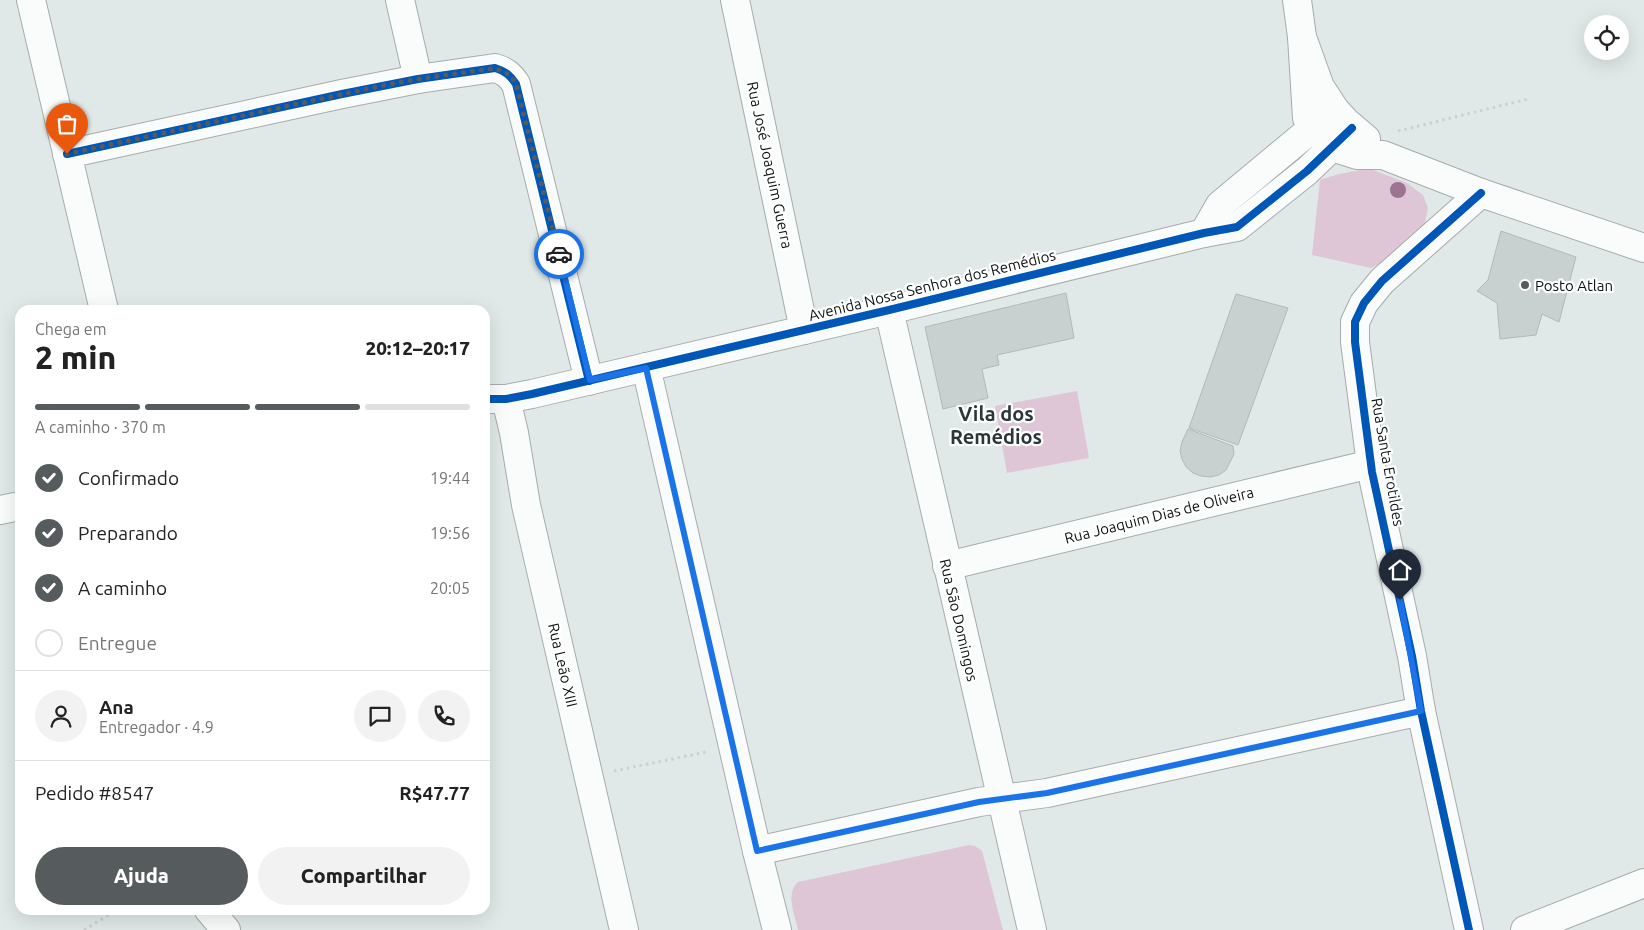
<!DOCTYPE html>
<html lang="pt">
<meta charset="utf-8">
<style>
body{margin:0;font-family:Ubuntu,sans-serif;background:#f2f2f2;color:#222;height:100vh;display:flex;flex-direction:column;font-size:19px;white-space:nowrap}
*{box-sizing:border-box;margin:0}
p{font-size:16px;color:#767676}
.icon{flex:none;width:28px;height:28px;fill:none;stroke:currentColor;stroke-width:2;stroke-linecap:round;stroke-linejoin:round}
.map{position:relative;flex:1;overflow:hidden}
.side{position:absolute;left:15px;top:305px;width:475px;height:610px;display:flex;flex-direction:column;background:#fff;border-radius:15px;box-shadow:0 5px 20px #0002}
.side>*{flex:none}
.tools{position:absolute;left:1584px;top:15px;display:grid;gap:10px}
.tools a{display:grid;place-items:center;width:45px;height:45px;border-radius:50%;background:#fff;box-shadow:0 5px 20px #0002;font-size:25px}
.pin{position:absolute;display:grid;place-items:center;width:42px;height:42px;color:#fff;margin:-51px -21px;border-radius:50% 50% 50% 0;rotate:-45deg;box-shadow:0 0 5px #0007}
.pin .icon{rotate:45deg}
.courier{position:absolute;display:grid;place-items:center;width:50px;height:50px;margin:-25px;border:4px solid #1a73e8;border-radius:50%;background:#fff;color:#222;box-shadow:0 1px 6px #0007}
.headline em{font-style:normal;font-weight:800}
.headline div{display:flex;flex-direction:column-reverse}
.headline{display:flex;align-items:center;justify-content:space-between;height:85px;padding:0 20px}
h1{font-size:32px;font-weight:800;line-height:38px}
.bar{display:grid;grid-template-columns:repeat(4,1fr);gap:8px 5px;align-content:center;height:60px;padding:0 20px}
.bar i{height:6px;border-radius:4px;background:#e0e0e0}
.bar .current{background:#565c5d}
.bar p{grid-column:span 4}
.line{display:flex;align-items:center;gap:12px;padding:0 20px;border-top:1px solid #e0e0e0}
.line div{flex:1}
.round{display:grid;place-items:center;flex:none;width:52px;height:52px;border-radius:26px;background:#f2f2f2}
ol{padding:0 20px;list-style:none}
li{display:flex;align-items:center;gap:15px;height:55px}
li p{margin-inline-start:auto}
li .icon{padding:5px;border-radius:50%;background:#565c5d;color:#fff;stroke-width:4}
li:last-child{color:#767676}
li i{width:28px;height:28px;border:2px solid #e0e0e0;border-radius:50%}
.primary-button{display:flex;gap:10px;margin-top:auto;padding:10px 20px}
.primary-button a{flex:1;height:58px;border-radius:30px;background:#565c5d;color:#fff;font-size:20px;font-weight:800;line-height:58px;text-align:center}
.primary-button a+a{background:#f2f2f2;color:#222}
.map>svg:first-child{display:block}
</style>
<div class="map">
<svg width="1644" height="930" viewBox="0 0 1644 930">
<rect width="100%" height="100%" fill="#e0e8e8"/>
<g fill="#dec6d7">
<path d="M1368,168l39,15 16,12 5,13 -6,27 -21,19 -30,14 -59,-13 8,-75c15,-6 32,-8 48,-12z"/>
<polygon points="1077,391 1089,458 1007,473 995,406"/>
<path d="M969,845l6,1 7,5 21,79h-205c-3,-16 -13,-36 0,-48z"/>
</g>
<g fill="#c9d0d0" stroke="#b3b9b9">
<polygon points="1501,231 1576,257 1559,322 1542,314 1536,335 1500,339 1497,303 1477,291 1488,280"/>
<polygon points="1066,293 1074,338 997,355 999,365 982,369 988,398 943,409 925,327"/>
<polygon points="1236,294 1288,308 1238,445 1189,428"/>
<polygon points="1188,429 1233,446 1234,454 1226,470 1219,475 1210,477 1201,476 1193,473 1186,467 1182,459 1180,451 1182,442"/>
</g>
<g fill="none" stroke-linecap="round" stroke-linejoin="round">
<g stroke="#a6acac" stroke-width="30">
<g id="street">
<polyline points="31,0 104,310"/>
<polyline points="400,0 418,79"/>
<polyline points="735,0 804,330"/>
<path d="M67,154l275,-60 76,-15 77,-11c10,3 15,7 21,16l73,297"/>
<polyline points="889,310 1032,930"/>
<polyline points="646,367 757,851 777,930"/>
<polyline points="506,399 514,433 526,505 624,930"/>
<polyline points="947,566 1371,464"/>
<polyline points="757,851 979,802 1047,793 1421,711"/>
<polyline points="209,910 226,930"/>
<polyline points="1469,930 1421,711 1412,656 1372,472 1355,342 1355,322 1364,303 1382,281 1481,193"/>
<polyline points="1525,930 1644,883"/>
</g>
</g>
<g stroke="#a6acac" stroke-width="30">
<g id="secondary">
<polyline points="1297,0 1302,37 1320,87 1335,110 1346,122 1366,139"/>
<polyline points="1302,37 1307,118 1313,128 1332,147 1357,155 1383,155 1481,193 1644,248"/>
<polyline points="1204,233 1220,205 1327,116"/>
<polyline points="485,399 506,399 532,394 889,310 1204,233 1237,227 1307,171 1352,128"/>
<polyline points="0,510 20,506"/>
</g>
</g>
<g stroke="#ced0d0" stroke-width="3" stroke-dasharray="2.5 4" stroke-linecap="butt">
<polyline points="1398,131 1528,99"/>
<polyline points="614,771 706,752"/>
<polyline points="84,930 117,910"/>
</g>
<use href="#street" stroke="#fafcfc" stroke-width="28"/>
<use href="#secondary" stroke="#fafcfc" stroke-width="28"/>
<g stroke="#fff" stroke-width="11">
<g id="cycleway">
<path d="M67,154l275,-60 76,-15 77,-11c10,3 15,7 21,16l73,297"/>
<polyline points="485,399 506,399 532,394 889,310 1204,233 1237,227 1307,171 1352,128"/>
<polyline points="1469,930 1421,711 1412,656 1372,472 1355,342 1355,322 1364,303 1382,281 1481,193"/>
</g>
</g>
<use href="#cycleway" stroke="#0057b8" stroke-width="8"/>
</g>
<circle fill="#9b7492" cx="1398" cy="190" r="8"/>
<g fill="none" stroke-linecap="round" stroke-linejoin="round">
<polyline stroke="#565c5d" stroke-width="5" stroke-dasharray="0 9" points="67,154 380,86 418,79 495,68 510,75 516,84 559,254"/>
<polyline stroke="#1a73e8" stroke-width="6" points="559,254 590,380 646,368 757,851 979,802 1047,793 1421,711 1400,600"/>
</g>
<circle fill="#565c5d" stroke="#fff" stroke-width="2" cx="1525" cy="285" r="5"/>
<g text-anchor="middle" dominant-baseline="central" stroke-width="4.5" stroke-linejoin="round" paint-order="stroke">
<g font-size="15" fill="#0c1112" stroke="#fff">
<text transform="translate(770 165) rotate(78)">Rua José Joaquim Guerra</text>
<text transform="translate(932 285) rotate(-14)">Avenida Nossa Senhora dos Remédios</text>
<text transform="translate(1388 462) rotate(80)">Rua Santa Erotildes</text>
<text transform="translate(1159 515) rotate(-14)">Rua Joaquim Dias de Oliveira</text>
<text transform="translate(959 620) rotate(77)">Rua São Domingos</text>
<text transform="translate(563 665) rotate(77)">Rua Leão XIII</text>
</g>
<g font-size="15" fill="#0c1112" stroke="#fff" text-anchor="start">
<text x="1535" y="285">Posto Atlan</text>
</g>
<g font-size="20" font-weight="bold" fill="#2a3637" stroke="#fff">
<text x="996" y="413">Vila dos<tspan x="996" dy="23">Remédios</tspan></text>
</g>
</g>
</svg>
<div class="tools">
<a><svg class="icon" aria-label="locate" viewBox="0 0 24 24"><circle cx="12" cy="12" r="6"/><path d="M12 2v4M12 18v4M2 12h4M18 12h4"/></svg></a>
</div>
<div class="pin" style="left:67px;top:154px;background:#ea580c"><svg class="icon" aria-label="bag" viewBox="0 0 24 24"><path d="M5 8h14l-1 12H6zM9 8a3 3 0 0 1 6 0"/></svg></div>
<div class="pin" style="left:1400px;top:600px;background:#1f2937"><svg class="icon" aria-label="home" viewBox="0 0 24 24"><path d="M3 11l9-7 9 7M6 9v11h12V9"/></svg></div>
<div class="courier" style="left:559px;top:254px"><svg class="icon" aria-label="car" viewBox="0 0 24 24"><path d="M5 17H2v-5l4-1 3-4h7l3 4 3 1v5h-3M9 17h6M6 11h13"/><circle cx="7" cy="17" r="2"/><circle cx="17" cy="17" r="2"/></svg></div>
<section class="side">
<div class="headline"><div><h1>2 min</h1><p>Chega em</p></div><em>20:12–20:17</em></div>
<div class="bar"><i class="current"></i><i class="current"></i><i class="current"></i><i></i><p>A caminho · 370 m</p></div>
<ol>
<li><svg class="icon" aria-label="check" viewBox="0 0 24 24"><path d="M5 12l5 5 9-10"/></svg>Confirmado<p>19:44</p></li>
<li><svg class="icon" aria-label="check" viewBox="0 0 24 24"><path d="M5 12l5 5 9-10"/></svg>Preparando<p>19:56</p></li>
<li><svg class="icon" aria-label="check" viewBox="0 0 24 24"><path d="M5 12l5 5 9-10"/></svg>A caminho<p>20:05</p></li>
<li><i></i>Entregue</li>
</ol>
<div class="line" style="height:90px"><a class="round"><svg class="icon" aria-label="person" viewBox="0 0 24 24"><circle cx="12" cy="8" r="4"/><path d="M4 21q1-7 8-7t8 7"/></svg></a><div><b>Ana</b><p>Entregador · 4.9</p></div><a class="round"><svg class="icon" aria-label="chat" viewBox="0 0 24 24"><path d="M4 5h16v11H9l-5 4z"/></svg></a><a class="round"><svg class="icon" aria-label="phone" viewBox="0 0 24 24"><path d="M5 4h4l2 5-3 2q2 4 5 5l2-3 5 2v4C11 20 4 13 5 4z"/></svg></a></div>
<div class="line" style="height:65px"><div>Pedido #8547</div><b>R$47.77</b></div>
<div class="primary-button"><a>Ajuda</a><a>Compartilhar</a></div>
</section>
</div>
